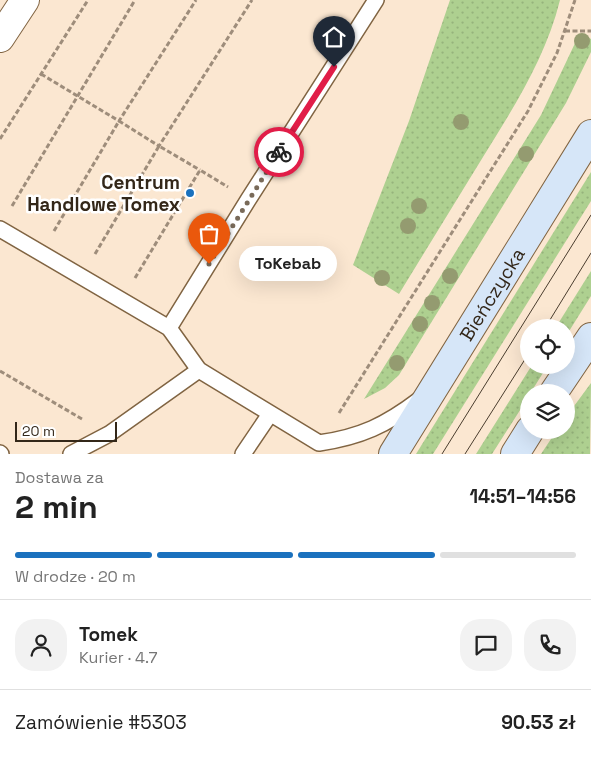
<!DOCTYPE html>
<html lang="pl">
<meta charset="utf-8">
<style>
body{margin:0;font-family:"Space Grotesk",sans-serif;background:#f2f2f2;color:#222;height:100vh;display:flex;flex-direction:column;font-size:19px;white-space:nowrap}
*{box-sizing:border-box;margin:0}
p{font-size:16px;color:#767676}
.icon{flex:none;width:28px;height:28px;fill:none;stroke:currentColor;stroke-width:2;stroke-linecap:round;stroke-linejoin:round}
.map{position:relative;height:454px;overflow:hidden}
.panel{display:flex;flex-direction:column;background:#fff;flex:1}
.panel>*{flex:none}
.buttons{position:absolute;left:520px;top:319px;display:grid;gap:10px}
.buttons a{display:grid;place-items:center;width:55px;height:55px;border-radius:50%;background:#fff;box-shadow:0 5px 20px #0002;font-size:25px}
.scale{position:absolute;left:15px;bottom:12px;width:102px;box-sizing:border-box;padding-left:5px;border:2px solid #332719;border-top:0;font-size:14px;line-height:18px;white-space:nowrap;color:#332719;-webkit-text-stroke:4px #fff;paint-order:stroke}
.pin{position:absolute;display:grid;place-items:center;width:42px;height:42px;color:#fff;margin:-51px -21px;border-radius:50% 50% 50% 0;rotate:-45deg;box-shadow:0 0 5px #0007}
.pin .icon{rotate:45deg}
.courier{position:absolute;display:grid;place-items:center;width:50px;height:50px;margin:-25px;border:4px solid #e11d48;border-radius:50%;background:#fff;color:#222;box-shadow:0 1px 6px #0007}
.bubble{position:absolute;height:35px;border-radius:18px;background:#fff;box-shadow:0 5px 20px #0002;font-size:16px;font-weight:700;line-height:35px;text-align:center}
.overview em{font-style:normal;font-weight:700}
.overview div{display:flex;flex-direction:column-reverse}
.overview{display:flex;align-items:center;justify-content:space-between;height:85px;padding:0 15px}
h1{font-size:32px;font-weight:700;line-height:38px}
.bar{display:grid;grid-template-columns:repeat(4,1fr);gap:8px 5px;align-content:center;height:60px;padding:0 15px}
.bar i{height:6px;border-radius:4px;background:#e0e0e0}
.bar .active{background:#1a71be}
.bar p{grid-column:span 4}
.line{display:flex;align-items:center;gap:12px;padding:0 15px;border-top:1px solid #e0e0e0}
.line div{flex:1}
.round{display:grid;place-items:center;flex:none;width:52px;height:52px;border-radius:20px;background:#f2f2f2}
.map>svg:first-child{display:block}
</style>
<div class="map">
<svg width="591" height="454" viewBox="0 0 591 454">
<defs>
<pattern id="grass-dots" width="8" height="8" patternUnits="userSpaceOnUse" patternTransform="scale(1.25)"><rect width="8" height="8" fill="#aed090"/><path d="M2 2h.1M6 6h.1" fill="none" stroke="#96b37c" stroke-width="1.8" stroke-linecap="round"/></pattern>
</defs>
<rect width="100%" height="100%" fill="#fbe7d1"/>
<g fill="url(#grass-dots)">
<path d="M450,0h110c-14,57 -46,107 -77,157 -28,46 -56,91 -84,137l-46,-29 56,-144z"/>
<polygon points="589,38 591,39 591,52 566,103 399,375 385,388 364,399 541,115 577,39"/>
<polygon points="591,172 591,201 433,454 416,454"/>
<polygon points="591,271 591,296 566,336 566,328 556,327"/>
<polygon points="532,365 548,365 531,392 529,392 529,396 492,454 476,454"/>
<polygon points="591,383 590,454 541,454 557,430 566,430 566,417"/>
</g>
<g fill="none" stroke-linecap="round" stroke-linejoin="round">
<g stroke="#806442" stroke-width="18">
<g id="lane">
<path d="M0,229l169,99 30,42 120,73c42,-6 67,-18 100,-43"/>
<polyline points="169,328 248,200 376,0"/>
<polyline points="0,453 1,454"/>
<polyline points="71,454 109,434 199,370"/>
<polyline points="243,454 270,414"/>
</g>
</g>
<g stroke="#806442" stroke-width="30">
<polyline id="street" points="0,38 25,0"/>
</g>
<g stroke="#806442" stroke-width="30">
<g id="secondary">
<polyline points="554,392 591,337"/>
<path id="s1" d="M393,454l198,-320"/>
<polyline points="515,454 530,430"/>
</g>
</g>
<g stroke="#9e8d7b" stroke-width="3" stroke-dasharray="5 2.5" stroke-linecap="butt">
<polyline points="565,31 591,31"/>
<polyline points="41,74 119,121 196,0"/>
<polyline points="0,139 88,0"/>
<polyline points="12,206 135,0"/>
<polyline points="54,231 119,121 159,146 252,0"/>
<polyline points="95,254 159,146 200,170"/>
<polyline points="135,278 200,170 228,187"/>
<polyline points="0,371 82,419"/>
<polyline points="339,413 528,111 557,53 575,0"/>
</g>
<use href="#lane" stroke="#fff" stroke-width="15"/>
<use href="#street" stroke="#fff" stroke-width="28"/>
<use href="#secondary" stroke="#d6e6f8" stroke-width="28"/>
<g stroke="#4a3d2e" stroke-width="1">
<polyline points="545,328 591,253"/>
<polyline points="442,454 591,215"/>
<polyline points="465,454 529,353"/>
</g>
</g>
<g fill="#949b70">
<circle cx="582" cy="41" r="8"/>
<circle cx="461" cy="122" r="8"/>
<circle cx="526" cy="154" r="8"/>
<circle cx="419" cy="206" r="8"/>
<circle cx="408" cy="226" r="8"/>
<circle cx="450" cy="276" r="8"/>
<circle cx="382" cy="278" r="8"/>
<circle cx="432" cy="303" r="8"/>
<circle cx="420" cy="324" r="8"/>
<circle cx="397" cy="363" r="8"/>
</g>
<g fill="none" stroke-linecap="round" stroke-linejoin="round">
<polyline stroke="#796a59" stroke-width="5" stroke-dasharray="0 9" points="209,264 279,152"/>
<polyline stroke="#e11d48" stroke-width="6" points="279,152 334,67"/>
</g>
<circle fill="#1a71be" stroke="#fff" stroke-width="2" cx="190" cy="193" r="5"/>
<g text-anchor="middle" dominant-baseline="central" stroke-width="5" stroke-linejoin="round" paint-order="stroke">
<g font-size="19" font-weight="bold" fill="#332719" stroke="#fff" text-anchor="end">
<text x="180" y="182">Centrum<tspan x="180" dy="22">Handlowe Tomex</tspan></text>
</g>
<g font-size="19" fill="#332719" stroke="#fff">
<text stroke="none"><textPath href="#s1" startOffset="188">Bieńczycka</textPath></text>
</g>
</g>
</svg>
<div class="buttons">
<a><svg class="icon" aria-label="locate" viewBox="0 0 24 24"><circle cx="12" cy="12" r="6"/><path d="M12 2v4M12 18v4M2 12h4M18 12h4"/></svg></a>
<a><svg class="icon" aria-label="layers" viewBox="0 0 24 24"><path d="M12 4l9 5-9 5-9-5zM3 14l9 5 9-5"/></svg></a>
</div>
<div class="scale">20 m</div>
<div class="pin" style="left:209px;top:264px;background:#ea580c"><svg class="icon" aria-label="bag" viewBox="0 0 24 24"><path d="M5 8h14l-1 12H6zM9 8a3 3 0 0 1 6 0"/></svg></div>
<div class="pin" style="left:334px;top:67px;background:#1f2937"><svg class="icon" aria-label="home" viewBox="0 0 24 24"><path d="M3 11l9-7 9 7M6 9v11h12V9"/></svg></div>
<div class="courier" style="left:279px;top:152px"><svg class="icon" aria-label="bike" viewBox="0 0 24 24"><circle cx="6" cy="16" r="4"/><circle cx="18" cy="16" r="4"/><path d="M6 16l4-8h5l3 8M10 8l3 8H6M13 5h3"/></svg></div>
<div class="bubble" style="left:239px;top:246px;width:98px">ToKebab</div>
</div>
<section class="panel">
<div class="overview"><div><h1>2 min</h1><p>Dostawa za</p></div><em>14:51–14:56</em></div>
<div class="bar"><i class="active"></i><i class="active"></i><i class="active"></i><i></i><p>W drodze · 20 m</p></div>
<div class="line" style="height:90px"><a class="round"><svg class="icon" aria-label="person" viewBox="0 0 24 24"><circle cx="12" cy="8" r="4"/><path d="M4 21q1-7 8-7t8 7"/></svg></a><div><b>Tomek</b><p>Kurier · 4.7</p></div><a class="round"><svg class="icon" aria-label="chat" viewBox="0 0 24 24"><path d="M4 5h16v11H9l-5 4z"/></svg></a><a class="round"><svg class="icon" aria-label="phone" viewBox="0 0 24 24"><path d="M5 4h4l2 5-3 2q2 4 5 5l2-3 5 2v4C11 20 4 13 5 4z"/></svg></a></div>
<div class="line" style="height:65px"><div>Zamówienie #5303</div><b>90.53 zł</b></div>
</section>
